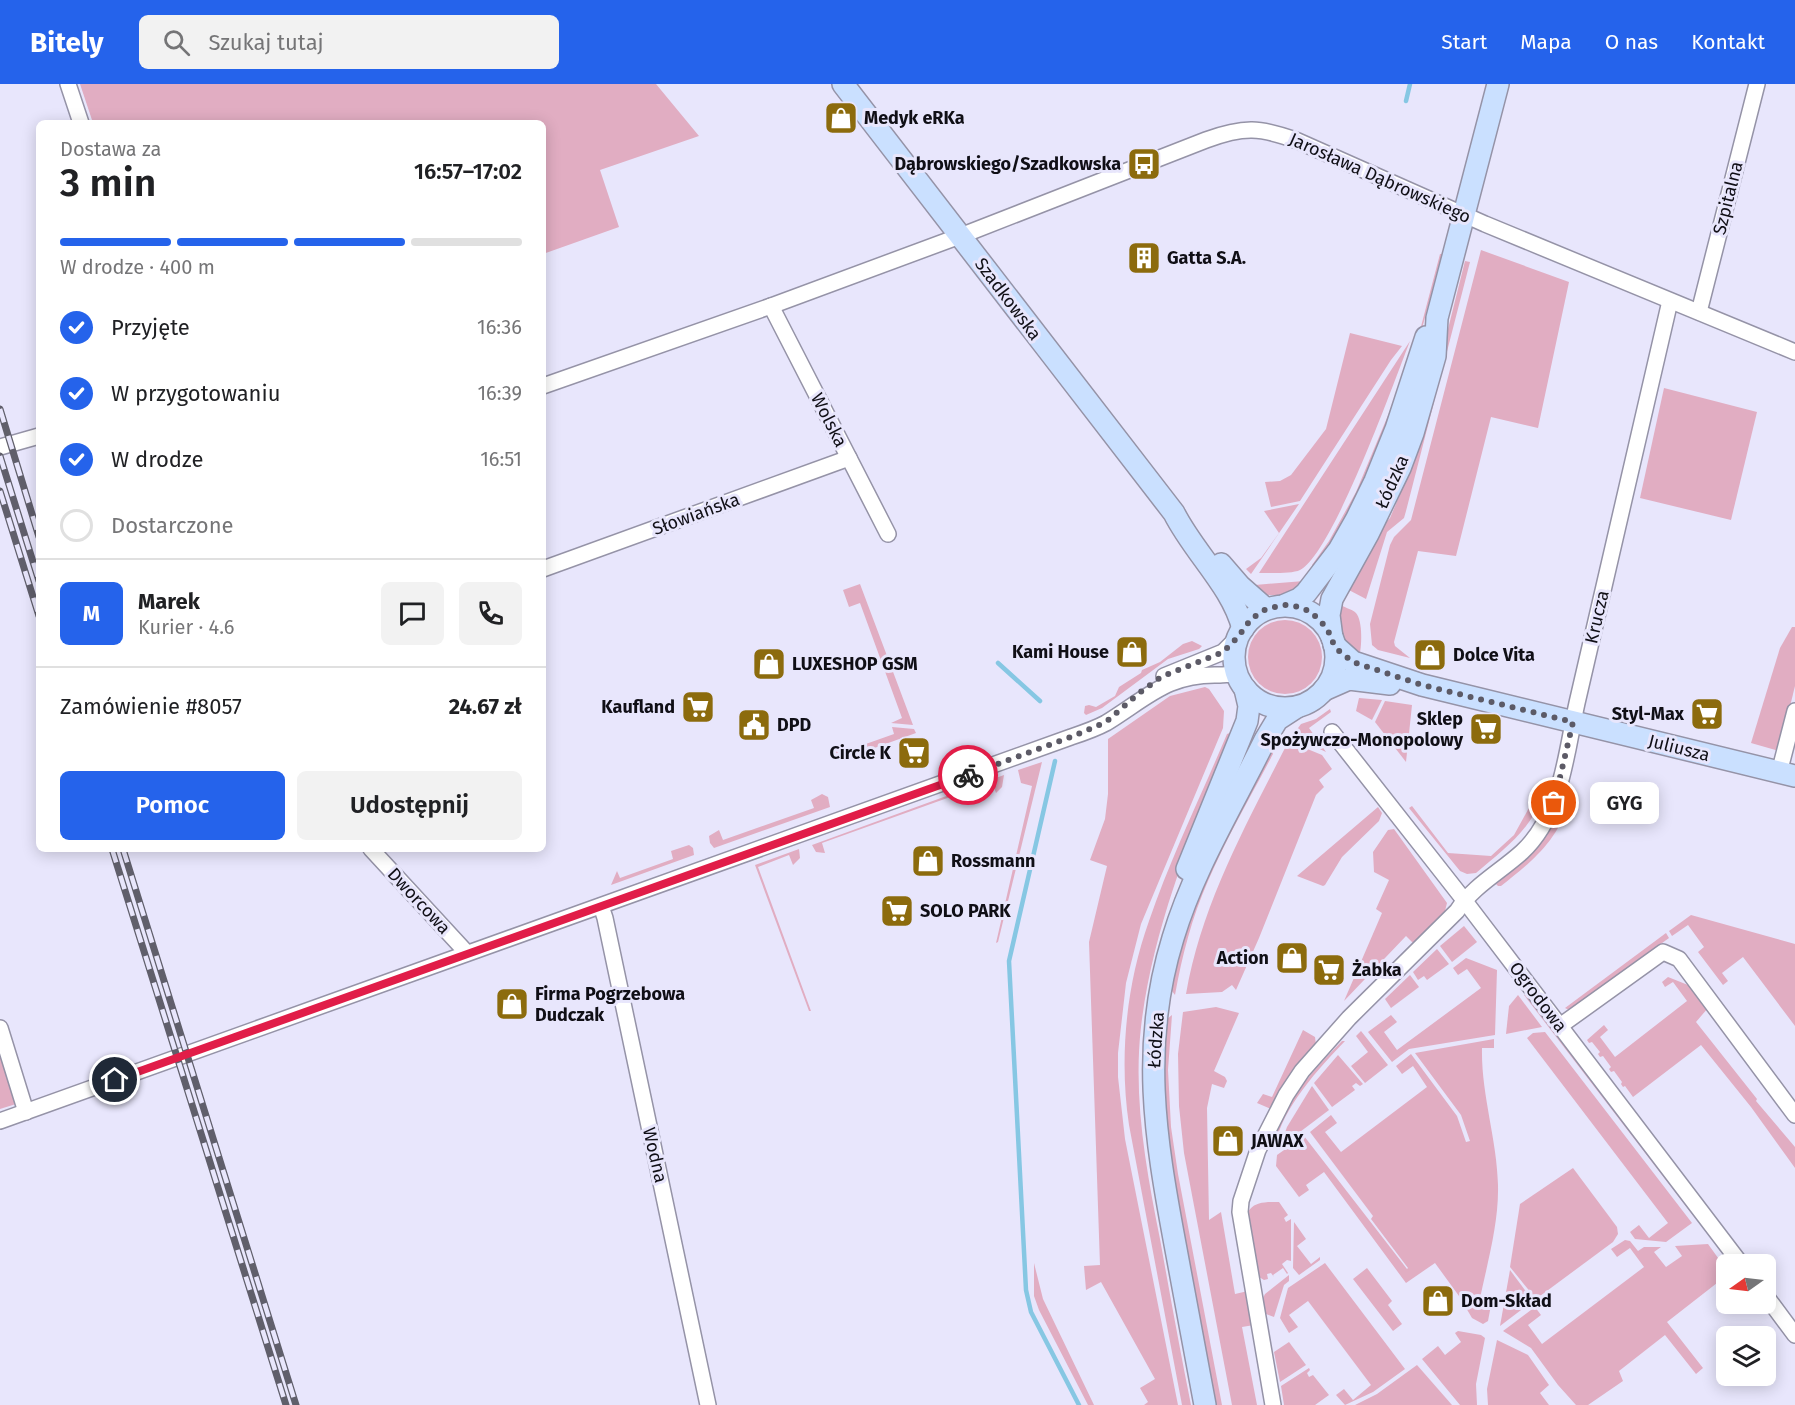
<!DOCTYPE html>
<html lang="pl">
<meta charset="utf-8">
<style>
body{margin:0;font-family:"Fira Sans",sans-serif;background:#f2f2f2;color:#202124;height:100vh;display:flex;flex-direction:column;font-size:22px;white-space:nowrap}
*{box-sizing:border-box;margin:0}
p{font-size:20px;color:#757577}
.icon{flex:none;width:33px;height:33px;fill:none;stroke:currentColor;stroke-width:2;stroke-linecap:round;stroke-linejoin:round}
.map{position:relative;flex:1;overflow:hidden}
.sheet{position:absolute;left:36px;top:36px;width:510px;height:732px;display:flex;flex-direction:column;background:#fff;border-radius:9px;box-shadow:0 3px 15px #0003}
.sheet>*{flex:none}
.needle{width:39px;rotate:256deg}
.fabs{position:absolute;left:1716px;top:1170px;display:grid;gap:12px}
.fabs a{display:grid;place-items:center;width:60px;height:60px;border-radius:9px;background:#fff;box-shadow:0 3px 15px #0003;font-size:30px}
.pin{position:absolute;display:grid;place-items:center;width:51px;height:51px;color:#fff;margin:-26px;border:3px solid #fff;border-radius:50%;box-shadow:0 2px 6px #0007}
.courier{position:absolute;display:grid;place-items:center;width:60px;height:60px;margin:-30px;border:4px solid #e11d48;border-radius:50%;background:#fff;color:#222;box-shadow:0 2px 8px #0007}
.bubble{position:absolute;height:42px;border-radius:9px;background:#fff;box-shadow:0 3px 15px #0003;font-size:20px;font-weight:600;line-height:42px;text-align:center}
.head em{font-style:normal;font-weight:600}
.head div{display:flex;flex-direction:column-reverse}
.head{display:flex;align-items:center;justify-content:space-between;height:102px;padding:0 24px}
h1{font-size:39px;font-weight:600;line-height:45px}
.bar{display:grid;grid-template-columns:repeat(4,1fr);gap:9px 6px;align-content:center;height:72px;padding:0 24px}
.bar i{height:8px;border-radius:4px;background:#e0e0e0}
.bar .on{background:#2563eb}
.bar p{grid-column:span 4}
.line{display:flex;align-items:center;gap:15px;padding:0 24px;border-top:2px solid #e0e0e0}
.line div{flex:1}
.round{display:grid;place-items:center;flex:none;width:63px;height:63px;border-radius:9px;background:#f2f2f2}
ol{padding:0 24px;list-style:none}
li{display:flex;align-items:center;gap:18px;height:66px}
li p{margin-inline-start:auto}
li .icon{padding:6px;border-radius:50%;background:#2563eb;color:#fff;stroke-width:4}
li:last-child{color:#757577}
li i{width:33px;height:33px;border:3px solid #e0e0e0;border-radius:50%}
.action{display:flex;gap:12px;margin-top:auto;padding:12px 24px}
.action a{flex:1;height:69px;border-radius:9px;background:#2563eb;color:#fff;font-size:24px;font-weight:600;line-height:69px;text-align:center}
.action a+a{background:#f2f2f2;color:#202124}
header{display:flex;align-items:center;gap:36px;box-sizing:border-box;height:84px;padding:0 30px;background:#2563eb;color:#fff}
header strong{font-size:28px}
nav{display:flex;gap:33px;margin-inline-start:auto;font-size:21px}
.search{width:420px;height:54px;background:#f2f2f2;display:flex;align-items:center;gap:15px;box-sizing:border-box;padding:0 21px;border-radius:9px;color:#757577;font-size:22px}
.map>svg:first-child{display:block}
</style>
<header>
<strong>Bitely</strong>
<div class="search"><svg class="icon" aria-label="search" viewBox="0 0 24 24"><circle cx="10" cy="10" r="6"/><path d="M15 15l6 6"/></svg>Szukaj tutaj</div>
<nav><a>Start</a><a>Mapa</a><a>O nas</a><a>Kontakt</a></nav>
</header>
<div class="map">
<svg width="1795" height="1321" viewBox="0 0 1795 1321">
<rect width="100%" height="100%" fill="#e8e6fc"/>
<g fill="#e1adc2">
<polygon points="80,0 656,0 699,52 600,86 619,143 543,170 543,39 93,39"/>
<polygon points="1481,166 1569,198 1538,344 1491,333 1456,472 1418,467 1394,558 1395,562 1410,574 1378,566 1372,561 1370,540 1390,461 1394,453 1411,436"/>
<polygon points="1440,170 1442,170 1416,267 1351,430 1314,485 1312,481 1329,457 1356,408 1389,329 1418,254"/>
<polygon points="1465,177 1470,178 1406,427 1404,434 1387,448 1366,515 1345,504 1377,447 1390,434 1411,384 1424,341"/>
<polygon points="1350,249 1402,262 1391,276 1300,417 1271,423 1265,398 1280,397 1291,391 1326,345"/>
<path d="M1410,257c-16,41 -77,212 -110,229 -8,4 -31,3 -41,3z"/>
<polygon points="1664,304 1757,328 1731,436 1640,414"/>
<polygon points="1299,420 1251,490 1246,485 1261,474 1279,449 1264,427"/>
<polygon points="1304,497 1291,509 1281,511 1267,511 1260,509 1255,501"/>
<polygon points="860,500 913,641 891,639 902,634 860,519 849,523 843,506"/>
<path d="M1338,520c5,3 14,5 18,9 7,8 6,35 3,44 -17,-13 -22,-32 -21,-53z"/>
<circle cx="1285" cy="573" r="37"/>
<polygon points="1792,543 1795,543 1795,602 1779,667 1751,659 1780,564"/>
<polygon points="1192,557 1202,562 1199,565 1168,575 1102,624 1086,631 1084,629 1085,622 1089,621 1096,623 1115,612 1119,603 1141,589 1142,586 1160,578 1183,560"/>
<polygon points="1205,603 1209,605 1224,627 1223,644 1141,840 1126,899 1118,969 1118,993 1125,1055 1178,1321 1144,1321 1148,1318 1140,1304 1155,1295 1101,1198 1086,1206 1084,1182 1100,1181 1089,858 1107,782 1090,776 1105,735 1108,710 1108,655 1170,612"/>
<polygon points="1359,614 1382,616 1372,636 1356,627"/>
<polygon points="1385,617 1412,621 1406,678 1375,638"/>
<polygon points="1330,625 1331,628 1309,644 1326,668 1305,658 1290,655 1301,640 1316,635"/>
<polygon points="892,643 914,645 916,649 841,676 836,675 834,669 838,663 843,660 846,667 894,650"/>
<path d="M1232,648c-37,96 -79,192 -91,295 -8,71 5,142 19,212 10,56 20,111 31,166h-9l-53,-280c-10,-67 -3,-140 20,-204 22,-64 52,-125 78,-187z"/>
<path d="M1286,662l19,2 17,7 10,14 -13,11 5,7 -8,8 -57,143 -23,52 -4,-5 -10,7 -36,2c16,-91 59,-167 100,-248z"/>
<path d="M1268,664l4,2 1,4c-22,42 -46,83 -65,127 -16,36 -26,75 -33,114l-6,-8 16,-70z"/>
<polygon points="1042,678 998,858 996,859 1032,702 1021,699 1018,686"/>
<polygon points="1004,691 1002,703 996,709 992,698 822,759 825,769 816,768 812,761"/>
<polygon points="822,710 828,713 830,723 714,764 710,759 709,752 719,746 723,756 814,724 811,716"/>
<path d="M1541,717c-14,32 -39,50 -65,72l-9,1 -7,-3 -51,-63 3,-2 36,47 43,3 23,-21 16,-29z"/>
<path d="M1562,718l5,4c-10,36 -38,58 -66,80h-3l-2,-2c28,-24 57,-45 66,-82z"/>
<polygon points="1378,723 1382,729 1379,737 1342,773 1325,801 1323,802 1297,792"/>
<polygon points="1394,745 1447,819 1445,827 1414,860 1406,852 1344,917 1382,829 1376,825 1389,796 1374,788 1373,768 1388,746"/>
<polygon points="689,761 693,764 694,771 611,801 617,787 620,794 673,775 671,767"/>
<polygon points="799,765 800,774 793,781 789,771 758,783 811,927 809,927 755,781"/>
<polygon points="1691,831 1795,860 1795,942 1743,873 1722,889 1728,897 1723,901 1698,868 1704,863 1688,841 1672,852 1669,847"/>
<polygon points="1464,842 1477,858 1452,878 1440,862"/>
<polygon points="1666,849 1669,854 1572,924 1569,926 1565,924"/>
<polygon points="1437,865 1449,880 1427,896 1424,892 1418,896 1413,888"/>
<polygon points="1466,874 1497,886 1495,951 1409,965 1392,978 1368,948 1391,931 1397,938 1384,948 1397,966 1481,904 1467,885 1458,891 1453,884"/>
<polygon points="1410,891 1419,903 1391,924 1385,915"/>
<polygon points="1668,893 1688,901 1690,899 1708,924 1696,938 1757,1015 1756,1017 1795,1063 1795,1084 1751,1023 1701,961 1633,1013 1625,1002 1623,1003 1621,1000 1622,998 1614,987 1611,988 1609,985 1611,983 1603,972 1600,973 1598,970 1600,968 1592,958 1589,959 1587,956 1604,941 1608,946 1600,953 1615,973 1687,917 1673,898 1665,903 1662,898"/>
<polygon points="1518,911 1542,943 1506,950 1509,922"/>
<polygon points="1524,911 1527,911 1698,1133 1695,1134"/>
<polygon points="1216,923 1239,929 1214,987 1225,993 1227,997 1224,1004 1212,1000 1207,1024 1209,1136 1221,1128 1235,1210 1248,1207 1254,1241 1242,1243 1257,1321 1232,1321 1184,1069 1179,1022 1178,970 1183,928"/>
<polygon points="1172,931 1168,986 1171,1043 1178,1090 1222,1321 1212,1321 1160,1021 1167,935"/>
<polygon points="1303,946 1315,953 1316,961 1271,1025 1257,1019 1263,1010 1272,1013"/>
<polygon points="1361,947 1388,981 1365,999 1351,982 1368,968 1356,952"/>
<polygon points="1545,948 1692,1139 1666,1158 1635,1155 1630,1148 1639,1141 1649,1154 1668,1139 1527,954 1533,949"/>
<path d="M1494,955v9h-12c-1,46 15,91 16,137 1,39 -11,79 -19,118l12,2 -3,16 -5,3 -11,-6 -13,-22 -24,-33 -29,20 -82,-111 -18,13 3,5 -10,7 -23,-31 1,-11 27,-19 103,133 1,-1 -37,-49 2,-3 -63,-84 21,-17 6,8 -12,9 16,20 86,-65 -14,-21 -11,8 -6,-8 15,-12 46,62 9,26 4,-1 -9,-26 -46,-62z"/>
<path d="M1342,957h3c-26,27 -63,67 -70,105l-5,-1c6,-35 47,-79 72,-104z"/>
<polygon points="0,968 16,1020 0,1025"/>
<polygon points="1338,971 1363,1000 1360,1002 1356,999 1352,1002 1355,1006 1332,1023 1314,999"/>
<polygon points="1312,1002 1329,1026 1280,1063 1287,1043"/>
<polygon points="1573,1084 1617,1143 1618,1150 1613,1158 1536,1215 1510,1183 1520,1120"/>
<path d="M1268,1118h11l9,13 -4,3 2,4 5,-3v42l-4,-1 -5,4 6,9 -1,1 -4,-6 -10,7 1,2 -3,-4 -4,1 1,5 -4,1 -5,-3 -11,-65c5,-8 11,-9 20,-10z"/>
<polygon points="1294,1138 1306,1155 1297,1162 1311,1180 1320,1173 1320,1176 1299,1191 1293,1184"/>
<polygon points="1625,1156 1630,1157 1638,1167 1644,1163 1661,1163 1654,1168 1666,1183 1682,1172 1675,1162 1708,1160 1726,1185 1726,1192 1667,1238 1703,1284 1696,1290 1665,1251 1619,1287 1623,1297 1588,1321 1576,1321 1558,1301 1531,1264 1503,1247 1535,1223 1541,1231 1528,1241 1542,1260 1644,1183 1630,1164 1617,1173 1611,1165"/>
<polygon points="1034,1179 1043,1215 1094,1321 1088,1321 1039,1226 1034,1212"/>
<polygon points="1325,1179 1405,1285 1373,1308 1345,1321 1336,1311 1344,1305 1353,1316 1371,1301 1308,1217 1289,1231 1298,1243 1289,1249 1280,1234 1288,1204"/>
<polygon points="1367,1184 1392,1217 1388,1221 1402,1240 1393,1247 1353,1195"/>
<polygon points="1510,1186 1533,1217 1500,1242"/>
<polygon points="1289,1191 1289,1197 1284,1201 1274,1233 1266,1230 1263,1214 1265,1210"/>
<polygon points="1458,1247 1481,1251 1485,1254 1476,1300 1477,1321 1460,1321 1422,1275 1438,1262 1445,1271 1461,1258 1455,1249"/>
<polygon points="1497,1256 1528,1271 1549,1301 1540,1309 1549,1321 1488,1321 1487,1305"/>
<polygon points="1289,1258 1306,1281 1280,1298 1274,1268"/>
<polygon points="1417,1281 1452,1321 1355,1321 1377,1310"/>
<polygon points="1309,1284 1310,1286 1307,1289 1309,1293 1313,1291 1329,1311 1315,1321 1284,1321 1281,1302"/>
</g>
<g fill="none" stroke-linecap="round" stroke-linejoin="round">
<g stroke="#86c7e3" stroke-width="4.5">
<polyline points="1406,17 1410,0"/>
<polyline points="998,579 1040,617"/>
<polyline points="1055,677 1009,877 1026,1206 1031,1228 1079,1321"/>
</g>
<g stroke="#9593a7" stroke-width="18">
<g id="street">
<polyline points="68,0 81,39"/>
<polyline points="771,222 888,450"/>
<polyline points="1699,228 1757,0"/>
<path d="M543,302l228,-80 197,-73 238,-93c38,-14 54,-13 92,1l187,83 310,128"/>
<polyline points="0,363 39,352"/>
<polyline points="543,485 849,374"/>
<polyline points="1164,592 1223,568 1238,553"/>
<polyline points="1332,648 1464,816 1741,1180"/>
<polyline points="1779,689 1795,627"/>
<polyline points="371,765 467,869"/>
<polyline points="601,822 605,834 708,1321"/>
<polyline points="1560,942 1663,868 1679,875 1795,1031"/>
<polyline points="0,944 26,1028"/>
<path d="M0,1037l1071,-384c12,-4 24,-8 35,-14 41,-25 62,-50 114,-48 7,0 12,-2 18,1"/>
<polyline points="1766,1212 1795,1251"/>
<path d="M1273,1321l-33,-193 1,-11 17,-51 28,-55 16,-24 47,-53 108,-107c16,-25 43,-39 65,-59 40,-37 44,-99 55,-149l93,-402"/>
</g>
</g>
<g stroke="#9593a7" stroke-width="24">
<g id="secondary">
<path d="M843,0l331,429c20,40 58,73 69,116"/>
<polyline points="1221,480 1240,502 1266,525"/>
<polyline points="1285,521 1299,515 1306,509 1339,466 1356,436 1375,397 1396,345 1426,253"/>
<circle cx="1285" cy="573" r="51"/>
<polyline points="1332,554 1329,531 1332,515 1368,450 1400,384 1413,349 1435,272 1437,234 1498,0"/>
<polyline points="1334,561 1353,578 1422,601 1795,692"/>
<polyline points="1324,606 1349,595 1390,600"/>
<polyline points="1187,785 1247,637 1249,622 1245,605"/>
<path d="M1205,1321c-10,-54 -20,-107 -30,-161 -20,-107 -35,-199 -2,-306 21,-70 60,-133 92,-198l12,-20 20,-13"/>
</g>
</g>
<use href="#street" stroke="#fff" stroke-width="15"/>
<use href="#secondary" stroke="#cae0ff" stroke-width="21"/>
<g stroke="#605f6b" stroke-width="7">
<g id="rail">
<polyline points="0,325 39,453"/>
<polyline points="0,372 39,497"/>
<polyline points="0,407 39,532"/>
<polyline points="112,765 286,1321"/>
<polyline points="123,765 296,1321"/>
</g>
</g>
<use href="#rail" stroke="#e8e6fc" stroke-width="4.5" stroke-dasharray="14" stroke-linecap="butt"/>
</g>
<g fill="none" stroke-linecap="round" stroke-linejoin="round">
<polyline stroke="#5c5a66" stroke-width="6" stroke-dasharray="0 10.8" points="968,691 1071,653 1106,638 1138,610 1161,593 1223,568 1238,553 1251,535 1266,525 1285,521 1299,523 1311,528 1327,544 1334,561 1340,568 1353,578 1422,601 1573,638 1554,719"/>
<polyline stroke="#e11d48" stroke-width="8" points="115,996 968,691"/>
</g>
<defs>
<g id="shop-square" transform="scale(1.725)"><rect x="-9" y="-9" width="18" height="18" rx="4" fill="#8c6b0d" stroke="#e8e6fc"/><path d="M-5-2.5h2.3a2.7 3.5 0 0 1 5.4 0H5L5.5 6h-11ZM-1.5-2.5h3a1.5 2.3 0 0 0-3 0Z" fill="#fff"/></g>
<g id="bus-square" transform="scale(1.725)"><rect x="-9" y="-9" width="18" height="18" rx="4" fill="#8c6b0d" stroke="#e8e6fc"/><path d="M-5-6H5V4H4V6H2V4H-2V6H-4V4H-5ZM-3.5-4V0h7V-4ZM-3.5 1.2v1.5H-2V1.2ZM2 1.2v1.5H3.5V1.2Z" fill="#fff"/></g>
<g id="building-square" transform="scale(1.725)"><rect x="-9" y="-9" width="18" height="18" rx="4" fill="#8c6b0d" stroke="#e8e6fc"/><path d="M-4-6H4V6H1V3H-1V6H-4ZM-2.5-4.3h1.7v1.8h-1.7ZM.8-4.3h1.7v1.8H.8ZM-2.5-1h1.7V.8h-1.7ZM.8-1h1.7V.8H.8Z" fill="#fff"/></g>
<g id="supermarket-square" transform="scale(1.725)"><rect x="-9" y="-9" width="18" height="18" rx="4" fill="#8c6b0d" stroke="#e8e6fc"/><path d="M-6-5.5h2.5l.6 2H6L4.5 2H-2.5L-4.4-4H-6ZM-1.5 3.2a1.3 1.3 0 1 0 .1 0ZM3 3.2a1.3 1.3 0 1 0 .1 0Z" fill="#fff"/></g>
<g id="civic-square" transform="scale(1.725)"><rect x="-9" y="-9" width="18" height="18" rx="4" fill="#8c6b0d" stroke="#e8e6fc"/><path d="M-.6-6.5H3V-4.5H.6V-3L4-1V1h2V6H-6V1h2V-1L-.6-3ZM-1.2 2.5V6h2.4V2.5Z" fill="#fff"/></g>
</defs>
<g fill-rule="evenodd">
<use href="#shop-square" x="841" y="34"/>
<use href="#bus-square" x="1144" y="80"/>
<use href="#building-square" x="1144" y="174"/>
<use href="#shop-square" x="1132" y="568"/>
<use href="#shop-square" x="1430" y="571"/>
<use href="#shop-square" x="769" y="580"/>
<use href="#supermarket-square" x="698" y="623"/>
<use href="#supermarket-square" x="1707" y="630"/>
<use href="#civic-square" x="754" y="641"/>
<use href="#supermarket-square" x="1486" y="645"/>
<use href="#supermarket-square" x="914" y="669"/>
<use href="#shop-square" x="928" y="777"/>
<use href="#supermarket-square" x="897" y="827"/>
<use href="#shop-square" x="1292" y="874"/>
<use href="#supermarket-square" x="1329" y="886"/>
<use href="#shop-square" x="512" y="920"/>
<use href="#shop-square" x="1228" y="1057"/>
<use href="#shop-square" x="1438" y="1217"/>
</g>
<g text-anchor="middle" dominant-baseline="central" stroke-width="6" stroke-linejoin="round" paint-order="stroke">
<g font-size="18" font-weight="bold" fill="#100f16" stroke="#e8e6fc" text-anchor="start">
<text x="864" y="34">Medyk eRKa</text>
<text x="1121" y="80" text-anchor="end">Dąbrowskiego/Szadkowska</text>
<text x="1167" y="174">Gatta S.A.</text>
<text x="1109" y="568" text-anchor="end">Kami House</text>
<text x="1453" y="571">Dolce Vita</text>
<text x="792" y="580">LUXESHOP GSM</text>
<text x="675" y="623" text-anchor="end">Kaufland</text>
<text x="1684" y="630" text-anchor="end">Styl-Max</text>
<text x="1463" y="635" text-anchor="end">Sklep<tspan x="1463" dy="21">Spożywczo-Monopolowy</tspan></text>
<text x="777" y="641">DPD</text>
<text x="891" y="669" text-anchor="end">Circle K</text>
<text x="951" y="777">Rossmann</text>
<text x="920" y="827">SOLO PARK</text>
<text x="1269" y="874" text-anchor="end">Action</text>
<text x="1352" y="886">Żabka</text>
<text x="535" y="910">Firma Pogrzebowa<tspan x="535" dy="21">Dudczak</tspan></text>
<text x="1251" y="1057">JAWAX</text>
<text x="1461" y="1217">Dom-Skład</text>
</g>
<g font-size="18" fill="#100f16" stroke="#e8e6fc">
<text transform="translate(1380 94) rotate(24)">Jarosława Dąbrowskiego</text>
<text transform="translate(1728 114) rotate(-76)">Szpitalna</text>
<text transform="translate(1008 215) rotate(53)">Szadkowska</text>
<text transform="translate(829 336) rotate(63)">Wolska</text>
<text transform="translate(1392 398) rotate(-66)">Łódzka</text>
<text transform="translate(696 430) rotate(-20)">Słowiańska</text>
<text transform="translate(1597 533) rotate(-77)">Krucza</text>
<text transform="translate(1679 664) rotate(14)">Juliusza</text>
<text transform="translate(419 817) rotate(47)">Dworcowa</text>
<text transform="translate(1538 913) rotate(53)">Ogrodowa</text>
<text transform="translate(1156 956) rotate(-86)">Łódzka</text>
<text transform="translate(655 1071) rotate(77)">Wodna</text>
</g>
</g>
</svg>
<div class="fabs">
<a><svg class="needle" viewBox="-14 -14 28 28"><path d="M0-13l5 13h-10z" fill="#e53935"/><path d="M0 13l5-13h-10z" fill="#757577"/></svg></a>
<a><svg class="icon" aria-label="layers" viewBox="0 0 24 24"><path d="M12 4l9 5-9 5-9-5zM3 14l9 5 9-5"/></svg></a>
</div>
<div class="pin" style="left:1554px;top:719px;background:#ea580c"><svg class="icon" aria-label="bag" viewBox="0 0 24 24"><path d="M5 8h14l-1 12H6zM9 8a3 3 0 0 1 6 0"/></svg></div>
<div class="pin" style="left:115px;top:996px;background:#1f2937"><svg class="icon" aria-label="home" viewBox="0 0 24 24"><path d="M3 11l9-7 9 7M6 9v11h12V9"/></svg></div>
<div class="courier" style="left:968px;top:691px"><svg class="icon" aria-label="bike" viewBox="0 0 24 24"><circle cx="6" cy="16" r="4"/><circle cx="18" cy="16" r="4"/><path d="M6 16l4-8h5l3 8M10 8l3 8H6M13 5h3"/></svg></div>
<div class="bubble" style="left:1590px;top:698px;width:69px">GYG</div>
<section class="sheet">
<div class="head"><div><h1>3 min</h1><p>Dostawa za</p></div><em>16:57–17:02</em></div>
<div class="bar"><i class="on"></i><i class="on"></i><i class="on"></i><i></i><p>W drodze · 400 m</p></div>
<ol>
<li><svg class="icon" aria-label="check" viewBox="0 0 24 24"><path d="M5 12l5 5 9-10"/></svg>Przyjęte<p>16:36</p></li>
<li><svg class="icon" aria-label="check" viewBox="0 0 24 24"><path d="M5 12l5 5 9-10"/></svg>W przygotowaniu<p>16:39</p></li>
<li><svg class="icon" aria-label="check" viewBox="0 0 24 24"><path d="M5 12l5 5 9-10"/></svg>W drodze<p>16:51</p></li>
<li><i></i>Dostarczone</li>
</ol>
<div class="line" style="height:108px"><b class="round" style="background:#2563eb;color:#fff">M</b><div><b>Marek</b><p>Kurier · 4.6</p></div><a class="round"><svg class="icon" aria-label="chat" viewBox="0 0 24 24"><path d="M4 5h16v11H9l-5 4z"/></svg></a><a class="round"><svg class="icon" aria-label="phone" viewBox="0 0 24 24"><path d="M5 4h4l2 5-3 2q2 4 5 5l2-3 5 2v4C11 20 4 13 5 4z"/></svg></a></div>
<div class="line" style="height:78px"><div>Zamówienie #8057</div><b>24.67 zł</b></div>
<div class="action"><a>Pomoc</a><a>Udostępnij</a></div>
</section>
</div>
